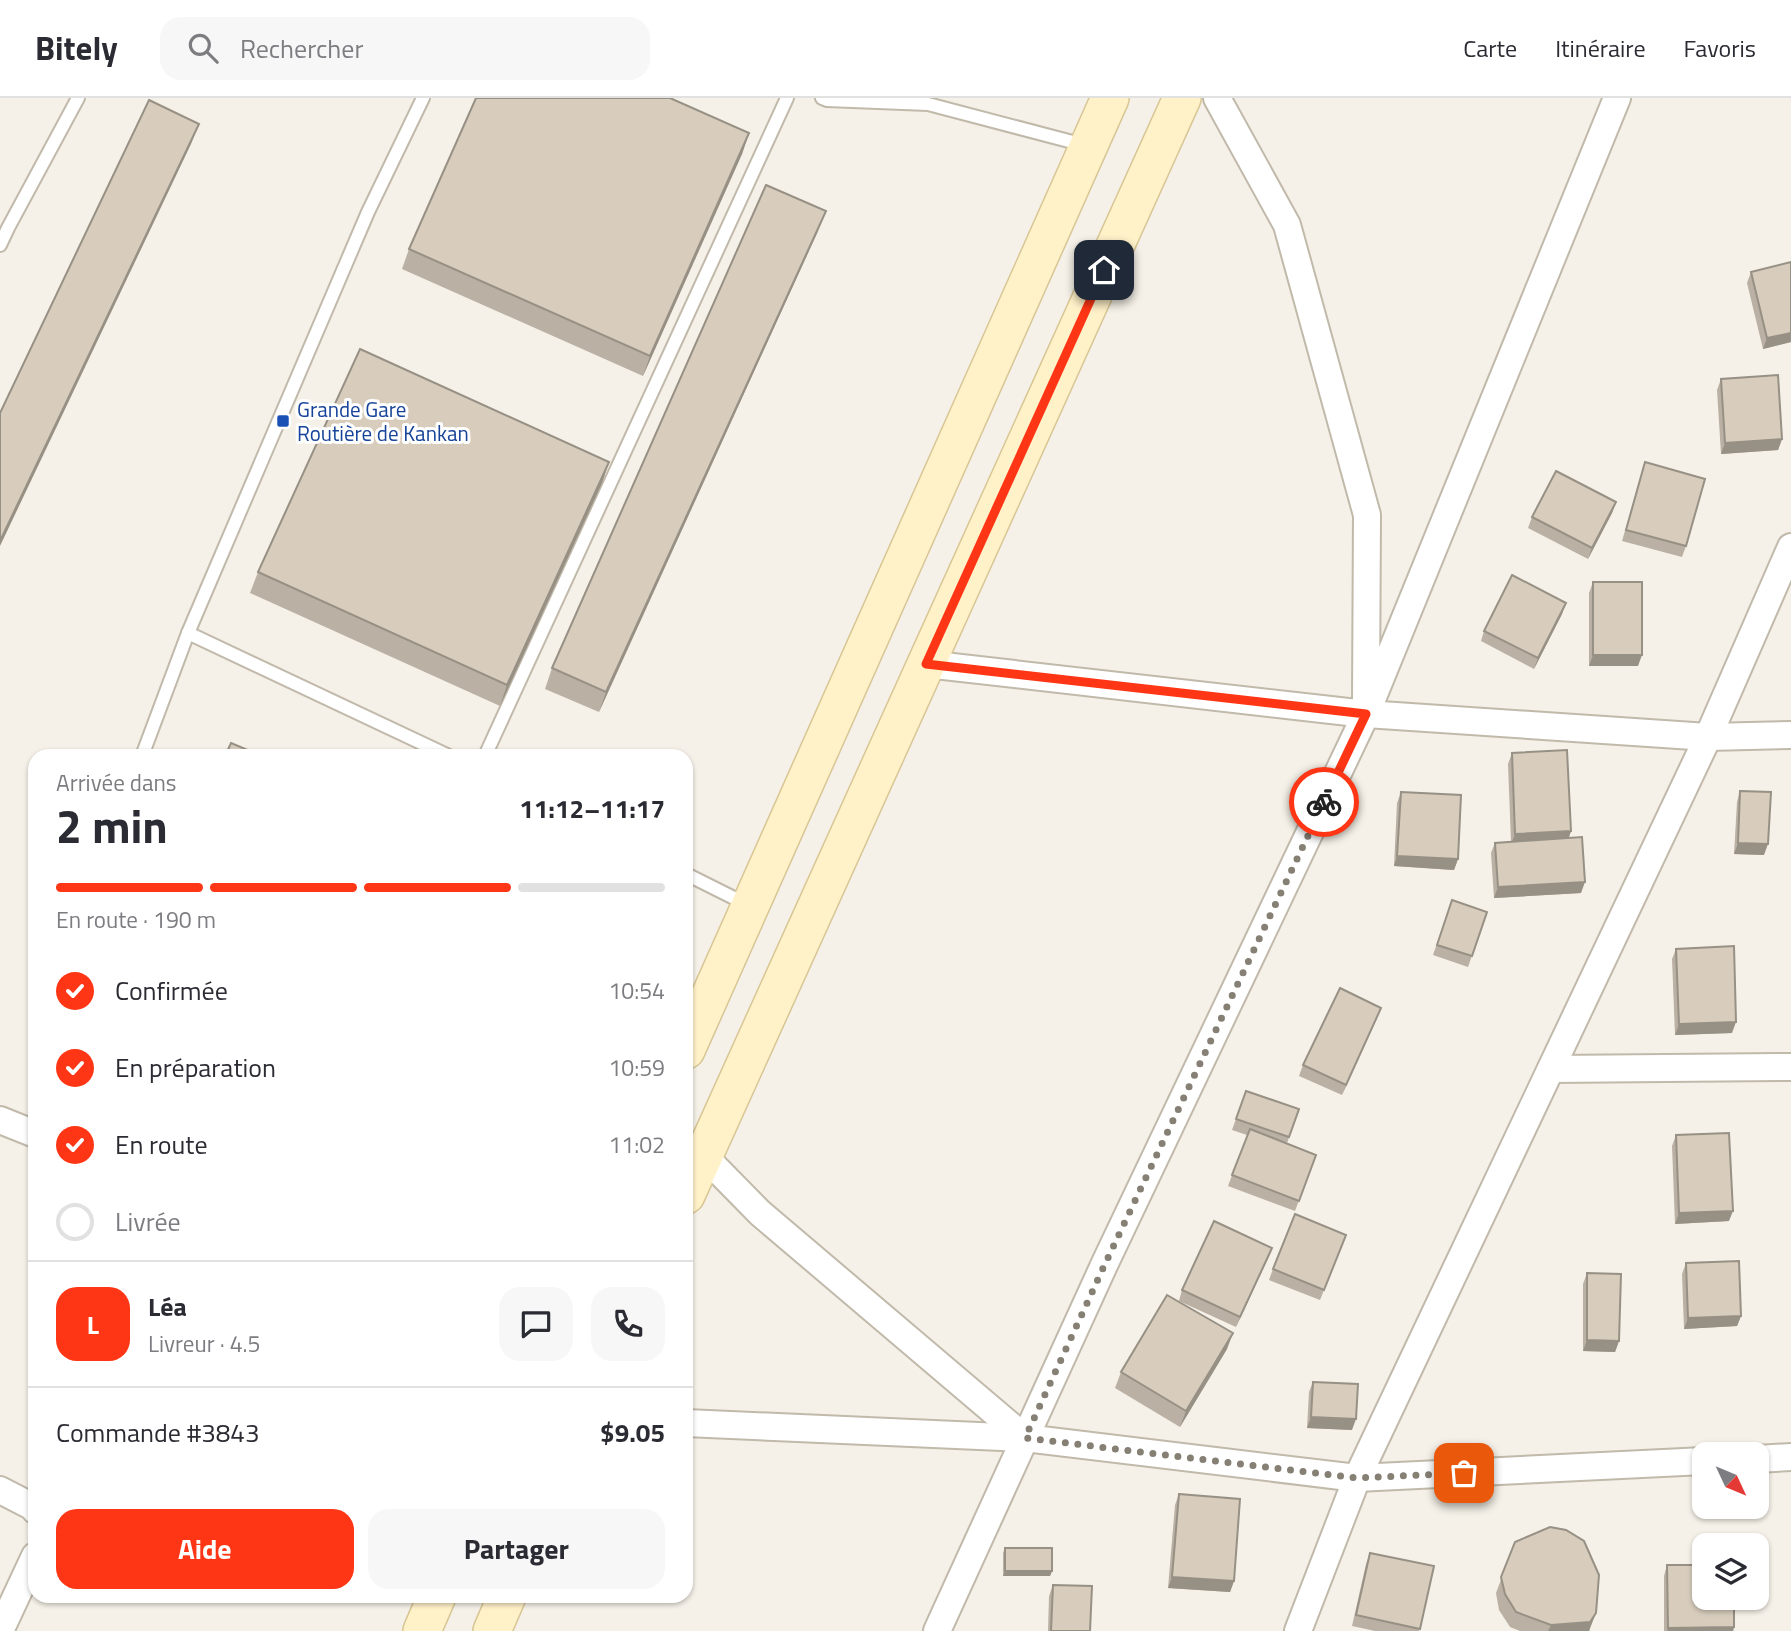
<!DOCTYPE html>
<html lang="fr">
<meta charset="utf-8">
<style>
body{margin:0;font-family:"Titillium Web",sans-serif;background:#f7f7f7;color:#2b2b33;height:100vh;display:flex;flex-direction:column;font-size:26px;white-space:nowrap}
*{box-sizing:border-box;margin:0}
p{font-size:23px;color:#7c7c81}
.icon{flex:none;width:38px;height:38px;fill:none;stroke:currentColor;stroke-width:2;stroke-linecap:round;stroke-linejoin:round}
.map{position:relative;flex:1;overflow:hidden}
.sheet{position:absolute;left:28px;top:651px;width:665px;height:854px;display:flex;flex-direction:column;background:#fff;border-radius:21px;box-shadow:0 2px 5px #0004}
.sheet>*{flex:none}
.needle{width:46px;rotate:134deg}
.tools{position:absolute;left:1692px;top:1344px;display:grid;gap:14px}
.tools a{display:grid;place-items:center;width:77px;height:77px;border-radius:14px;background:#fff;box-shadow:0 2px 5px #0004;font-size:35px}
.pin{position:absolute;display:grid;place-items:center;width:60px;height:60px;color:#fff;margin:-30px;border-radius:14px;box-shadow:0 4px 10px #0006}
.courier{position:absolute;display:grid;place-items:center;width:70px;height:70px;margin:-35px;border:5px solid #ff3615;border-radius:50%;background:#fff;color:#222;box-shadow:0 2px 9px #0007}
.head em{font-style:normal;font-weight:700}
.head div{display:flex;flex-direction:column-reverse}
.head{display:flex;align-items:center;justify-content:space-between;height:119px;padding:0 28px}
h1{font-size:46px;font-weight:700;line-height:52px}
.bar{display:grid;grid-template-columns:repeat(4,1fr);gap:10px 7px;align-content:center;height:84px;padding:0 28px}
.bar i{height:9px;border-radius:5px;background:#e1e1e2}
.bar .current{background:#ff3615}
.bar p{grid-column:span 4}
.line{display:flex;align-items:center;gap:18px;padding:0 28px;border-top:2px solid #e1e1e2}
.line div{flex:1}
.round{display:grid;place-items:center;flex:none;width:74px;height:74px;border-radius:21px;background:#f7f7f7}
ol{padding:0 28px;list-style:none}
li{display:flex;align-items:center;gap:21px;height:77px}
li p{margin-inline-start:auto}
li .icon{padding:7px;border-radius:50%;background:#ff3615;color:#fff;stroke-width:4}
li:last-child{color:#7c7c81}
li i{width:38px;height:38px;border:4px solid #e1e1e2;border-radius:50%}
.button{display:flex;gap:14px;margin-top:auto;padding:14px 28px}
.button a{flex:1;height:80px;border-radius:21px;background:#ff3615;color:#fff;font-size:28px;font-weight:700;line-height:80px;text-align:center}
.button a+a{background:#f7f7f7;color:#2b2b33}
header{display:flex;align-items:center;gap:42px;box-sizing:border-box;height:98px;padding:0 35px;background:#fff;border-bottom:2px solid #e1e1e2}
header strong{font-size:33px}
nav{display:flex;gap:38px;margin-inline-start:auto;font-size:24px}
.search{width:490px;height:63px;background:#f7f7f7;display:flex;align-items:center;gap:18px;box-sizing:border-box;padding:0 24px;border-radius:21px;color:#7c7c81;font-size:26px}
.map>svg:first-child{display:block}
</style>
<header>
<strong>Bitely</strong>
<div class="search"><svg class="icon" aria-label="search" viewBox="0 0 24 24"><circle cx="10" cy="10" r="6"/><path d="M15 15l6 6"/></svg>Rechercher</div>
<nav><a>Carte</a><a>Itinéraire</a><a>Favoris</a></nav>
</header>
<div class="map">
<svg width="1791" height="1533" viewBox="0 0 1791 1533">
<rect width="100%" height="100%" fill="#f5f1e8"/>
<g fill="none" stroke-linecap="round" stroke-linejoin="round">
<g stroke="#c1b9aa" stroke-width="16">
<g id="lane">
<polyline points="423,0 368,114 188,535 449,658"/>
<polyline points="822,0 827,2 928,6 1084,47"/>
<polyline points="0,147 8,130 78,0"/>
<polyline points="142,658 188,535"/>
<polyline points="485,658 787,0"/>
<polyline points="686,776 748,807"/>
</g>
</g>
<g stroke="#c1b9aa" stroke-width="30">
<g id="street">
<polyline points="1217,0 1287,127 1367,417 1366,601"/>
<polyline points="926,566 1366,616 1708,639 1791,637"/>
<polyline points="1551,971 1791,969"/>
<polyline points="0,1022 35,1036"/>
<polyline points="704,1058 760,1115 1025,1340"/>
<polyline points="686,1325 1025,1340 1357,1380 1704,1363"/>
<polyline points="1757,1361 1791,1359"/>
<polyline points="0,1392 35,1410 35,1412"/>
<polyline points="0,1533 35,1458"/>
<polyline points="937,1533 1105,1165 1366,616 1617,0"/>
<polyline points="1298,1533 1357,1380 1708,639 1791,449"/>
</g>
</g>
<g stroke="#d8c695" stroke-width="40">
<g id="secondary">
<polyline points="686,952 1110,0"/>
<polyline points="686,1097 1182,0"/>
<polyline points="422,1533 437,1498"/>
<polyline points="492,1533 507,1498"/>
</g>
</g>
<use href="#lane" stroke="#fff" stroke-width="12"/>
<use href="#street" stroke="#fff" stroke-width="26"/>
<use href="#secondary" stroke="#fff1c8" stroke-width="37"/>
</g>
<g fill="#bab0a3">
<polygon points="749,35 742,56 643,278 402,171 409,151"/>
<polygon points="818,133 599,614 545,591 552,570"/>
<polygon points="1791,164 1791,244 1763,251 1747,185 1751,174"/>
<polygon points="1721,281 1782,341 1778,352 1721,356 1717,292"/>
<polygon points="609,364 602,385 500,608 250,495 258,474"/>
<polygon points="1645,364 1686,448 1682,459 1622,443"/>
<polygon points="1616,404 1612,415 1588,461 1528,430 1532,419"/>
<polygon points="1593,484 1638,568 1589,568 1589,495"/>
<polygon points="1562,516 1534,571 1481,543 1484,533"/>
<polygon points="1512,655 1571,733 1569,740 1581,795 1494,800 1491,755 1495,745 1511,744 1508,666"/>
<polygon points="1740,693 1764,757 1734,756 1737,704"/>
<polygon points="1401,694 1458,761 1454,772 1394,768 1397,705"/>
<polygon points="1452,802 1487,814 1468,869 1433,857"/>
<polygon points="1676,851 1732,935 1675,937 1672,861"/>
<polygon points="1381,910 1342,997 1299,978 1303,967"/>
<polygon points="1246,993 1299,1011 1287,1045 1316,1057 1295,1113 1228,1088 1247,1037 1232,1032"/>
<polygon points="1676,1037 1729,1123 1675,1126 1672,1048"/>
<polygon points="1346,1137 1320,1202 1269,1182 1273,1171"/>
<polygon points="1272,1150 1268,1160 1236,1229 1179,1203 1182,1192"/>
<polygon points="1686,1165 1741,1218 1737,1228 1684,1231 1682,1176"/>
<polygon points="1587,1175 1619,1243 1615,1254 1583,1253 1583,1186"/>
<polygon points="1227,1251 1180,1329 1115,1290 1121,1274"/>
<polygon points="1313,1284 1352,1332 1307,1330 1309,1294"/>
<polygon points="1179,1396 1234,1483 1230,1494 1168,1490 1175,1407"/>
<polygon points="1515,1444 1590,1531 1589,1533 1520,1533 1510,1529 1499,1512 1496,1495"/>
<polygon points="1005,1450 1052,1473 1050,1478 1003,1478 1003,1455"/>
<polygon points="1370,1455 1434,1468 1419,1533 1375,1533 1352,1528 1366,1466"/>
<polygon points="1667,1467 1734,1529 1733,1533 1664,1533 1664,1478"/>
<polygon points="1053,1487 1090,1533 1048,1533 1049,1498"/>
</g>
<g fill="#979084">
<polygon points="199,26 191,46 0,448 0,443"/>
<polygon points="749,35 742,56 643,278 650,258"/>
<polygon points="826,113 818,133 599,614 606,594"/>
<polygon points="1791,235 1791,244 1763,251 1767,240"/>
<polygon points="1782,341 1778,352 1721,356 1725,345"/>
<polygon points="609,364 602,385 500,608 507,587"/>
<polygon points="1616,404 1612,415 1588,461 1592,450"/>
<polygon points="1566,505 1562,516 1534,571 1538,560"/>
<polygon points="1593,557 1642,557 1638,568 1589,568"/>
<polygon points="1571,733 1567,744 1511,747 1515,736"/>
<polygon points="1738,745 1768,746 1764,757 1734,756"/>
<polygon points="1397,758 1458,761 1454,772 1394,768"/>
<polygon points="1585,784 1581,795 1494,800 1498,789"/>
<polygon points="1381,910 1377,920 1342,997 1346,987"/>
<polygon points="1736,924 1732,935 1675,937 1679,926"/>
<polygon points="1733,1113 1729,1123 1675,1126 1679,1115"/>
<polygon points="1272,1150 1268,1160 1236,1229 1240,1219"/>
<polygon points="1741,1218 1737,1228 1684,1231 1688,1220"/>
<polygon points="1233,1235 1227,1251 1180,1329 1186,1313"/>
<polygon points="1587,1242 1619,1243 1615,1254 1583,1253"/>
<polygon points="1311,1319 1356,1321 1352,1332 1307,1330"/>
<polygon points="1005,1473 1052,1473 1050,1478 1003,1478"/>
<polygon points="1172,1479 1234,1483 1230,1494 1168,1490"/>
<polygon points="1596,1515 1589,1533 1548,1533 1551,1527"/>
<polygon points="1734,1529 1733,1533 1667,1533 1668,1530"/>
</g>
<g fill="#d8cdbd" stroke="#979084" stroke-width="2">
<polygon points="476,0 670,0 749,35 650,258 409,151"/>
<polygon points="149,2 199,26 0,443 0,315"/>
<polygon points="766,87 826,113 606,594 552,570"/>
<polygon points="1791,164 1791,235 1767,240 1751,174"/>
<polygon points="360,251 609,364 507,587 258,474"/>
<polygon points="1778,277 1782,341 1725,345 1721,281"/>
<polygon points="1645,364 1705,381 1686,448 1626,432"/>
<polygon points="1556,373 1616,404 1592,450 1532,419"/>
<polygon points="1512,477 1566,505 1538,560 1484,533"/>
<rect x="1593" y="484" width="49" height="73"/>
<polygon points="231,645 262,658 225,658"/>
<polygon points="1567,652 1571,733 1515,736 1512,655"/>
<polygon points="1740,693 1771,694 1768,746 1738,745"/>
<polygon points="1401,694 1461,697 1458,761 1397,758"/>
<polygon points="1582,739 1585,784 1498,789 1495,745"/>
<polygon points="1452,802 1487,814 1472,858 1437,847"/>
<polygon points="1734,848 1736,924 1679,926 1676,851"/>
<polygon points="1340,890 1381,910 1346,987 1303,967"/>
<polygon points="1246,993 1299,1011 1289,1039 1236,1021"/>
<polygon points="1250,1031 1316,1057 1299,1103 1232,1077"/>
<polygon points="1729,1035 1733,1113 1679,1115 1676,1037"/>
<polygon points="1295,1116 1346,1137 1324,1192 1273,1171"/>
<polygon points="1214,1123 1272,1150 1240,1219 1182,1192"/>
<polygon points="1739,1163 1741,1218 1688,1220 1686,1165"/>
<polygon points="1587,1175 1621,1176 1619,1243 1587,1242"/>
<polygon points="1167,1197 1233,1235 1186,1313 1121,1274"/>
<polygon points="1313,1284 1358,1286 1356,1321 1311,1319"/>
<polygon points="1179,1396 1240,1401 1234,1483 1172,1479"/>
<polygon points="1550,1429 1566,1432 1584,1443 1599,1477 1596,1515 1590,1524 1551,1527 1516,1514 1505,1496 1501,1479 1515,1444"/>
<rect x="1005" y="1450" width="47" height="23"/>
<polygon points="1370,1455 1434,1468 1420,1531 1356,1517"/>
<polygon points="1667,1467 1704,1467 1704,1500 1734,1500 1734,1529 1668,1530"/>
<polygon points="1053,1487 1092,1488 1090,1533 1051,1533"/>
</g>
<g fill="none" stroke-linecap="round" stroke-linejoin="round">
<polyline stroke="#857f74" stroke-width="7" stroke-dasharray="0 12.6" points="1324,704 1105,1166 1025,1340 1357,1380 1464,1375"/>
<polyline stroke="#ff3615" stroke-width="9" points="1104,172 926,566 1366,616 1324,704"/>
</g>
<rect fill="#1a4fb4" stroke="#fff" stroke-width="2.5" x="276" y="316" width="14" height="14" rx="3.5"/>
<g text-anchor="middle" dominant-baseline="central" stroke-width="6" stroke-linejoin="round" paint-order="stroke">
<g font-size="21" fill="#164399" stroke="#fff" text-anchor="start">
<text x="297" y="311">Grande Gare<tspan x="297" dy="24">Routière de Kankan</tspan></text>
</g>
</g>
</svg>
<div class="tools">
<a><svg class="needle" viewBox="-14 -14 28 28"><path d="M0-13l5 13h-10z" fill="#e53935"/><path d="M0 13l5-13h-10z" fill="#7c7c81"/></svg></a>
<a><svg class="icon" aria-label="layers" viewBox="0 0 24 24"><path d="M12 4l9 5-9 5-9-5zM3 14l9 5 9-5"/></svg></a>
</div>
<div class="pin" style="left:1464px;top:1375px;background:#ea580c"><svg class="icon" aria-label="bag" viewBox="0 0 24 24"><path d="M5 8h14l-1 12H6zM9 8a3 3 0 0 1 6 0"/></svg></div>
<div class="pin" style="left:1104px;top:172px;background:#1f2937"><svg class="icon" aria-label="home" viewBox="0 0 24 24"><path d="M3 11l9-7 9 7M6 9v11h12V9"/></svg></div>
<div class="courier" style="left:1324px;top:704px"><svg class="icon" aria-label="bike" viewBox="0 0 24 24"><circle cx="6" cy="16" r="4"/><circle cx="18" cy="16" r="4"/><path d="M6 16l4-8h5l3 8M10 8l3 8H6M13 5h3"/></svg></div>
<section class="sheet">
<div class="head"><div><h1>2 min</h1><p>Arrivée dans</p></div><em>11:12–11:17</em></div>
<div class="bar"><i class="current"></i><i class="current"></i><i class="current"></i><i></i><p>En route · 190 m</p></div>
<ol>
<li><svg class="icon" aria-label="check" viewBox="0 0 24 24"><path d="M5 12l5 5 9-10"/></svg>Confirmée<p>10:54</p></li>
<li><svg class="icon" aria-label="check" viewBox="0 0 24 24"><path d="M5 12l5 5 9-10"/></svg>En préparation<p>10:59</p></li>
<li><svg class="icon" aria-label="check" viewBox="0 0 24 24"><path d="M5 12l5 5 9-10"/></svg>En route<p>11:02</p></li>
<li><i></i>Livrée</li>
</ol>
<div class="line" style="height:126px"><b class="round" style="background:#ff3615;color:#fff">L</b><div><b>Léa</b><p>Livreur · 4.5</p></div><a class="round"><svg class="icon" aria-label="chat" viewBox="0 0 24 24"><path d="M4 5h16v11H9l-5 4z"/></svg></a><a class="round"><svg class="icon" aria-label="phone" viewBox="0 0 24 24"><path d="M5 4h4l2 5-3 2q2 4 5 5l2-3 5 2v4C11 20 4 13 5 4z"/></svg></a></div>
<div class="line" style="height:91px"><div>Commande #3843</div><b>$9.05</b></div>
<div class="button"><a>Aide</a><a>Partager</a></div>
</section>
</div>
